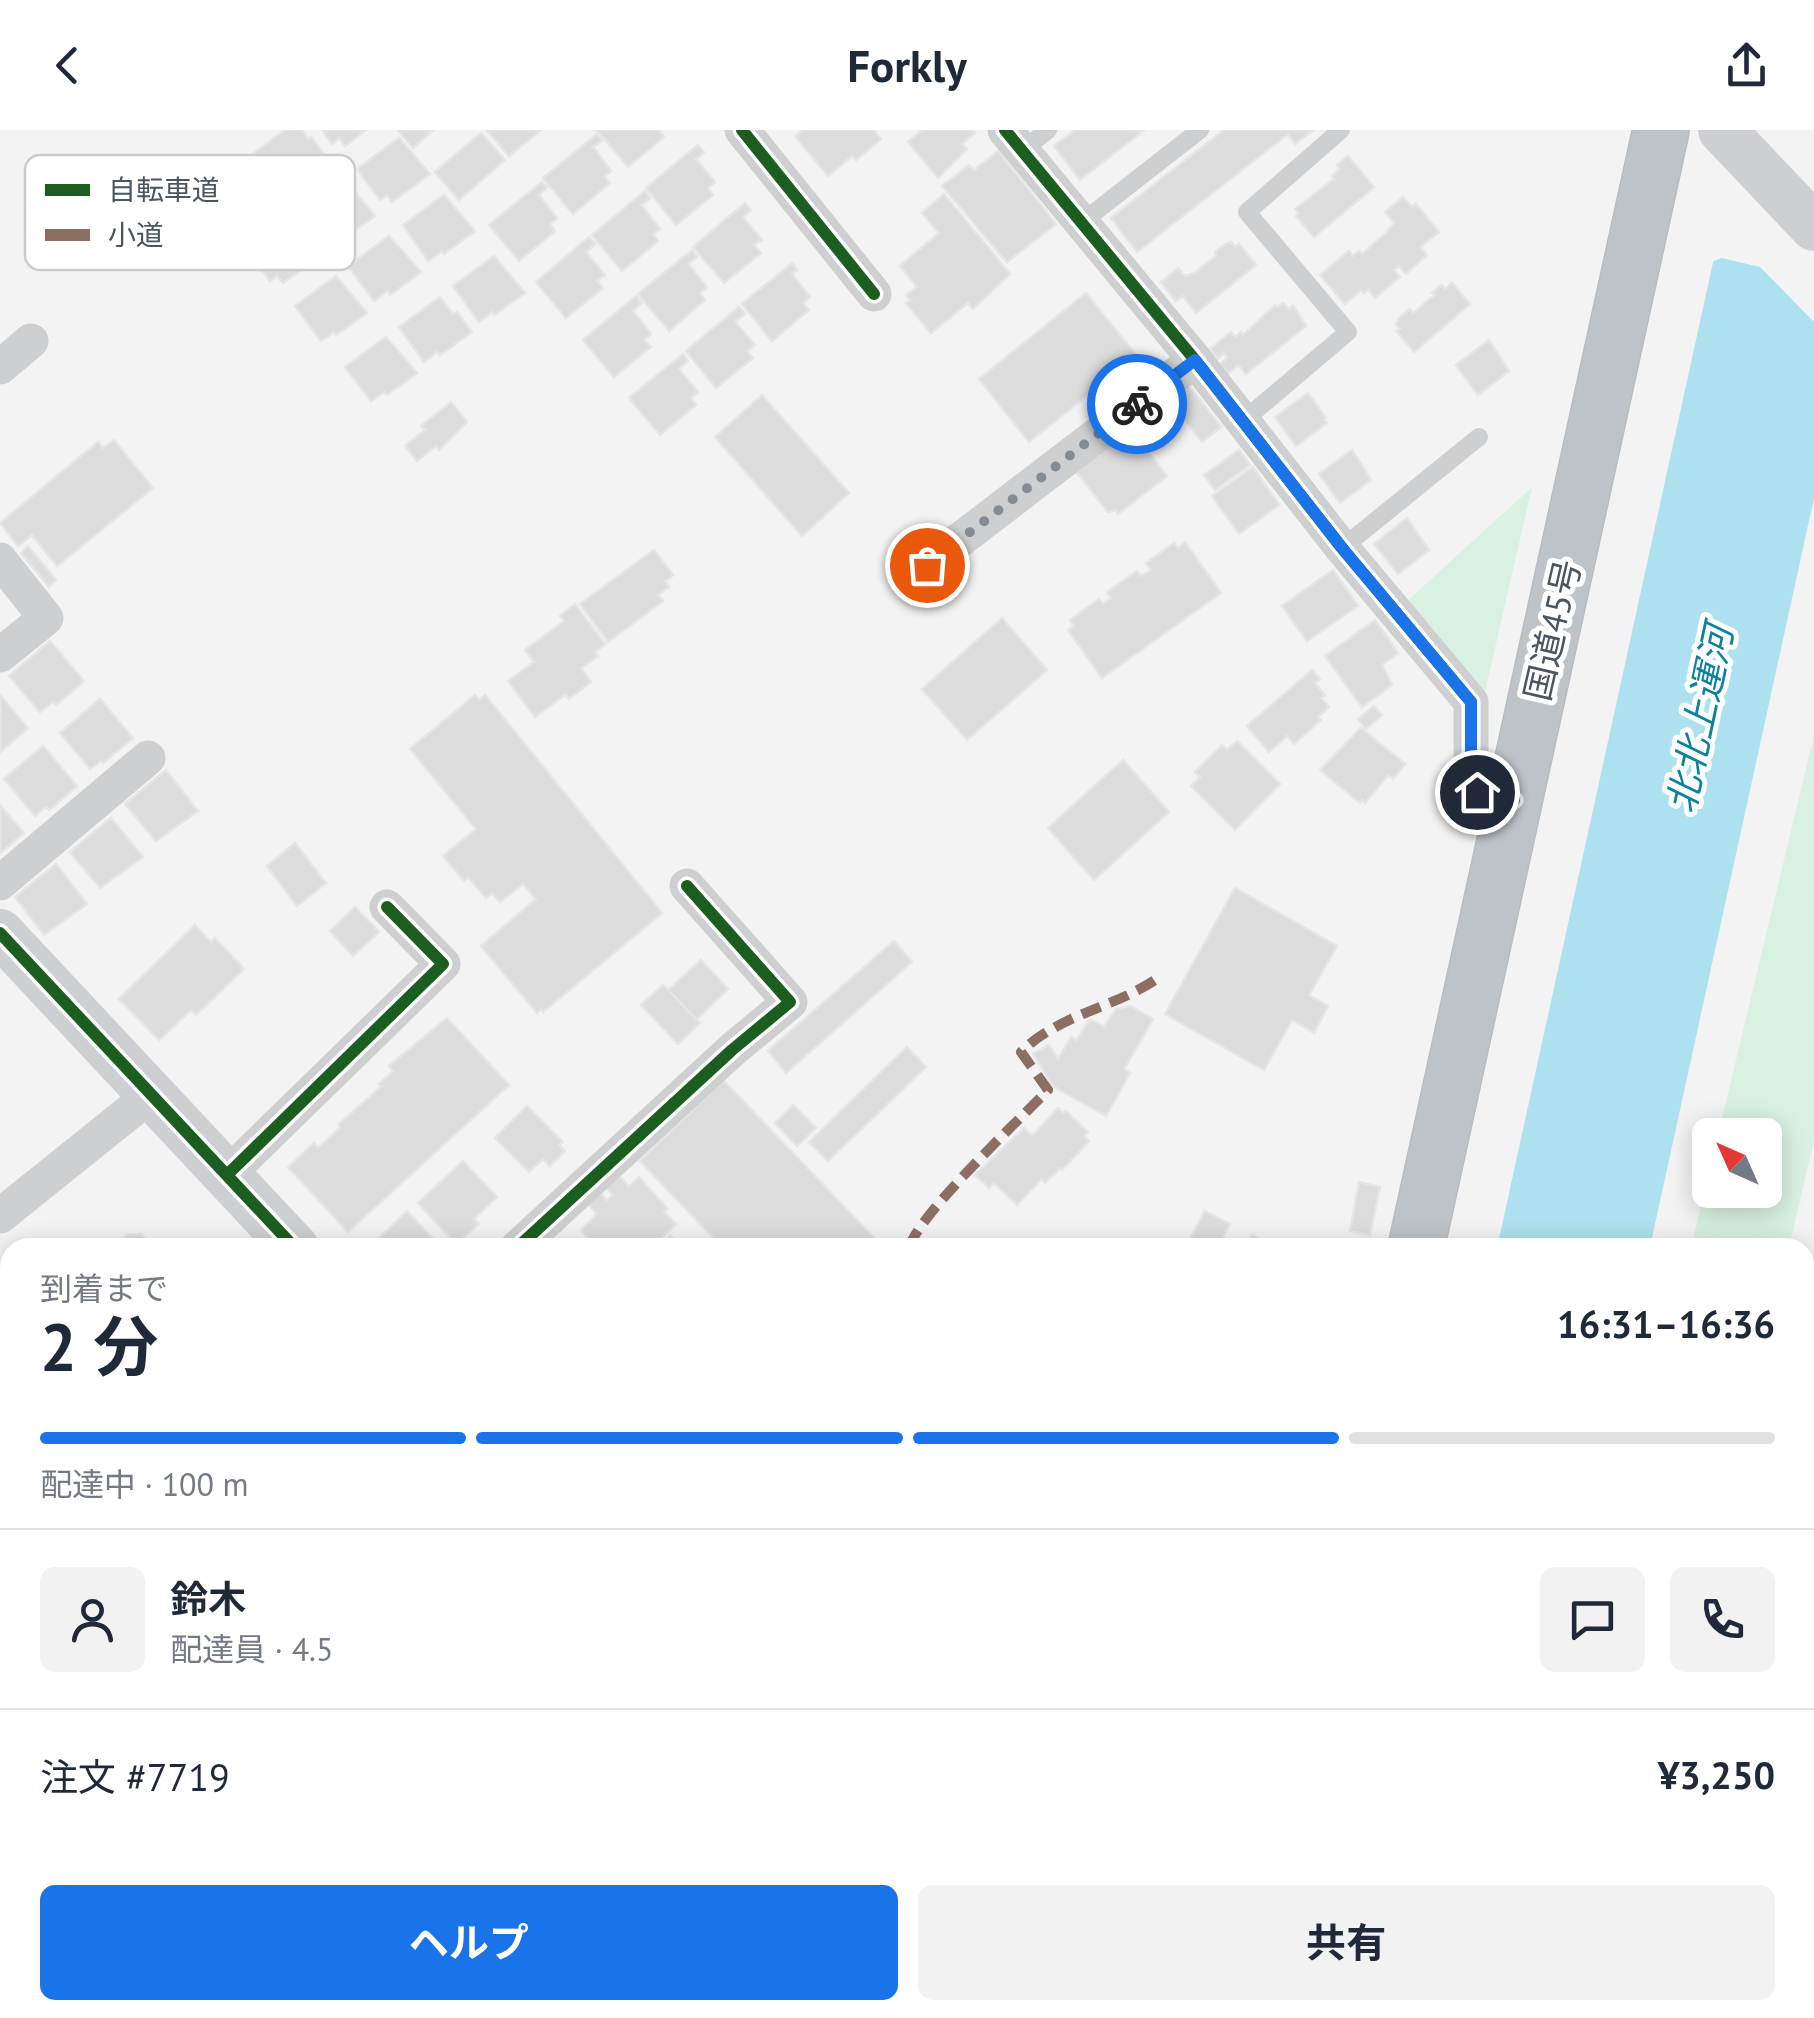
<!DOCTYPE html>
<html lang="ja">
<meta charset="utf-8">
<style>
body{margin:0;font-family:"PT Sans","Noto Sans JP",sans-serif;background:#f2f2f3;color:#1f2937;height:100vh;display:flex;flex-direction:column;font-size:38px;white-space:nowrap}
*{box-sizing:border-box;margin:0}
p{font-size:32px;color:#747a83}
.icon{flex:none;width:55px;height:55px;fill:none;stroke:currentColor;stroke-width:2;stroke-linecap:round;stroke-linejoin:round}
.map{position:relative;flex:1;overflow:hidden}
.side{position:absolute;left:0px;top:1108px;width:1815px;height:782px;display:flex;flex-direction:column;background:#fff;border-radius:30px 30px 0 0;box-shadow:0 5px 25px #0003}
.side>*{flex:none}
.needle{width:65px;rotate:315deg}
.tools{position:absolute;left:1692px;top:988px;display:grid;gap:20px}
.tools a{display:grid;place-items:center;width:90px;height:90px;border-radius:15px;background:#fff;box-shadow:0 5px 25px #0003;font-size:50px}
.pin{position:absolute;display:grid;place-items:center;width:85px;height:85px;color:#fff;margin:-42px;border:5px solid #fff;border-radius:50%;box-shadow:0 2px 10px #0007}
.courier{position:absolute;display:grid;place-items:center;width:100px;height:100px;margin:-50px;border:8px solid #1a73e8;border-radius:50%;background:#fff;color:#222;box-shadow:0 2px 12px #0007}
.overview em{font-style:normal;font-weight:700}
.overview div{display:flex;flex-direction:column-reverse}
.overview{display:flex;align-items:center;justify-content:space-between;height:170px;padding:0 40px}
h1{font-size:65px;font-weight:700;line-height:75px}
.bar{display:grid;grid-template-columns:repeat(4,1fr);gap:15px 10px;align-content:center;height:120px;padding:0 40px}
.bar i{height:12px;border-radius:8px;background:#e0e1e3}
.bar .selected{background:#1a73e8}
.bar p{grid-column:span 4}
.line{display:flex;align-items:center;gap:25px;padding:0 40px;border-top:2px solid #e0e1e3}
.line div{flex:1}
.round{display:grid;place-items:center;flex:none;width:105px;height:105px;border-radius:15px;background:#f2f2f3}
.button{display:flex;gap:20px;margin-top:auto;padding:20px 40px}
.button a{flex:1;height:115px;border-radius:15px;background:#1a73e8;color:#fff;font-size:40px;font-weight:700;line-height:115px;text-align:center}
.button a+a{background:#f2f2f3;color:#1f2937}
header{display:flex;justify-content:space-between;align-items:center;height:130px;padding:0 40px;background:#fff;font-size:45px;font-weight:700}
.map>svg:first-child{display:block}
</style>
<header><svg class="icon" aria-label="back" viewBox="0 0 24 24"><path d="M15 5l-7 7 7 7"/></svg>Forkly<svg class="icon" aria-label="share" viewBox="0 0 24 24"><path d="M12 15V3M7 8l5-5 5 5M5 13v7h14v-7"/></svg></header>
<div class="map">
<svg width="1814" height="1888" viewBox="0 0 1814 1888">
<rect width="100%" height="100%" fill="#f3f3f3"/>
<g fill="#d8f1e2">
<polygon points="1532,357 1484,566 1405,473"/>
<polygon points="1814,605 1814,1011 1789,1117 1691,1117 1710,1039 1710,1060 1765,1060 1765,1005 1718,1005"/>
</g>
<g fill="#aee1ef">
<polygon points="1742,0 1814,0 1814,368 1650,1117 1497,1118"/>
<polygon points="1330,1880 1482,1880 1481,1888 1328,1888"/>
</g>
<polygon fill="#f3f3f3" points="1737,0 1814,0 1814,192 1760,137 1722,128 1708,133"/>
<g fill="#dcdcdd" stroke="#e4e5e6" stroke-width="2.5">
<polygon points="285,0 302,0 308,9 311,7 328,29 290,57 284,49 277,54 254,23"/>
<polygon points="322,0 366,0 345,16 339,8 332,14"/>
<polygon points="398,0 433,0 413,18"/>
<polygon points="487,0 541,0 509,26"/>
<polygon points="597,0 659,0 664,7 628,37"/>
<polygon points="803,0 874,0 881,9 856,30 852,26 828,46 795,6"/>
<polygon points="922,0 972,0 975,3 962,14 967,19 938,48 908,12"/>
<polygon points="1075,0 1144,0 1080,50 1054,16"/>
<polygon points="1224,0 1313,0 1295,14 1288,4 1137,122 1111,88"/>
<polygon points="481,3 505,30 459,70 435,42"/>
<polygon points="597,4 602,10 593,17 611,41 604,47 610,53 573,84 543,48"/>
<polygon points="399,8 430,44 392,72 387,65 380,70 357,39"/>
<polygon points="698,15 704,22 696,29 715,52 708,58 713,65 676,95 646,58"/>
<polygon points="998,21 1056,94 1007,132 942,56 969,35 974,40"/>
<polygon points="1348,26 1374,57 1314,107 1296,86 1299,83 1295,79 1334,49 1332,46 1340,39 1337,35"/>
<polygon points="343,48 375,86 337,113 332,106 325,111 301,79"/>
<polygon points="542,52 547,57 539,65 557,88 550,94 555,101 519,131 489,95"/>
<polygon points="645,61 650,68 641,75 660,99 653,104 658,111 622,141 592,105"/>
<polygon points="944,64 1010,144 973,179 968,173 931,203 906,173 910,170 906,165 917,157 900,136 939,103 922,83"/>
<polygon points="444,65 475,101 444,124 442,121 428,131 403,95"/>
<polygon points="1403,67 1412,77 1416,74 1439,102 1420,117 1427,125 1406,144 1399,136 1394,140 1400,147 1375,168 1368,159 1364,163 1361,160 1345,174 1320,145 1349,121 1353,126 1359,121 1362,124 1385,104 1394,93 1385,82"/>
<polygon points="745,73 751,80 743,87 762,110 754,115 761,123 724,153 693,117"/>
<polygon points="289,89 320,127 283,153 277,146 270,151 247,120"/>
<polygon points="389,106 421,142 390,165 388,161 374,171 348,136"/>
<polygon points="589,107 595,114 586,122 605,145 597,151 603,158 566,188 536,152"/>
<polygon points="1231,112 1235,117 1239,114 1256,135 1196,183 1183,166 1176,171 1161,152 1178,138 1185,146 1194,143 1217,125 1215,122 1225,114"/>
<polygon points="692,120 697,127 688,134 707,157 700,163 705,170 669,201 638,164"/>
<polygon points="494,126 525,163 494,185 492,182 479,192 453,156"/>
<polygon points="792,133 797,140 792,144 810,167 803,173 809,180 772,211 742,174"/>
<polygon points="336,146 367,183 336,205 334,202 321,211 295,176"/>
<polygon points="1452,153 1470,174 1414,222 1396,201 1400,199 1396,195 1399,188 1410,179 1413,183 1435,165 1432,163 1442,155 1445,159"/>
<polygon points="1086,163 1137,226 1029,312 979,249"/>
<polygon points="636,166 642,173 633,181 651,204 644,210 651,217 614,247 583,210"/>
<polygon points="440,167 453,184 457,182 472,202 440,225 437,222 424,232 399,197"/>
<polygon points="1283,173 1289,179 1293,175 1306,196 1246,244 1238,235 1228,244 1220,234 1227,228 1224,223 1218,229 1210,219 1231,202 1235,207 1241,202 1243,205 1275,175 1278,177"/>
<polygon points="739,177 745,184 735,192 755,215 747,221 753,228 716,258 686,221"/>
<polygon points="386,207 417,243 387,265 384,262 371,271 345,237"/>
<polygon points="1489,210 1509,241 1478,265 1456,235"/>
<polygon points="683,224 688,231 679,239 698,262 691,268 696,275 660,305 629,268"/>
<polygon points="1187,253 1221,297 1202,312 1183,288 1145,318 1167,346 1118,384 1116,380 1108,382 1075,340"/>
<polygon points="1308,263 1326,288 1324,289 1327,293 1296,316 1275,287"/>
<polygon points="762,265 849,363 802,406 715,307"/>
<polygon points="451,272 467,292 439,320 436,316 417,331 405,316 425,300 421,296"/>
<polygon points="114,310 153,358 57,436 32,405 18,416 0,393 98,312 103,318"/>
<polygon points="1239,320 1250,335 1215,360 1204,345"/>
<polygon points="1352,320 1371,350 1340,373 1319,344"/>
<polygon points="1253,337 1279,375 1239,404 1212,366"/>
<polygon points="1407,388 1429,420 1398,444 1374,414"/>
<polygon points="1185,412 1221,463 1102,548 1068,500 1074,496 1070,490 1099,469 1103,474 1111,468 1107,462 1137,441 1141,446 1151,440 1146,433 1174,413 1178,418"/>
<polygon points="28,416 56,450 49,457 21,423"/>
<polygon points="654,420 673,445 665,451 669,457 658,465 663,471 608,512 580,474"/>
<polygon points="1333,440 1358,476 1307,511 1282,476"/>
<polygon points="575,474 605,514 595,522 598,526 581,538 591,552 569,569 565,565 535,587 508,551 534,532 525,520 564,491 560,486"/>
<polygon points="1002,488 1047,540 967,610 922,559"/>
<polygon points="1375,490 1398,523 1382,535 1392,555 1362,577 1325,526"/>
<polygon points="50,511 84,551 56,575 53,572 40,582 9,546"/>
<polygon points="1312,540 1320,549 1315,553 1325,565 1321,568 1329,577 1318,587 1321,590 1294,614 1287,606 1269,622 1247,596"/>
<polygon points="0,565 28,598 0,622"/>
<polygon points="475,565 479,570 485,565 662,783 543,882 541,879 537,883 481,816 536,769 523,754 500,772 492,763 486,768 468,747 464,751 443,726 476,699 410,619"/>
<polygon points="100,569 133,608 103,633 101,631 90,639 60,603"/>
<polygon points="1374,576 1382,585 1366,599 1358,589"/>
<polygon points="1361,598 1405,634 1393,649 1388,645 1365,673 1362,670 1360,673 1320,640"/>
<polygon points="1237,611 1280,654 1235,700 1191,656 1200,647 1195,642 1222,615 1227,620"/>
<polygon points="43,616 77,656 49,680 46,677 35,686 4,649"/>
<polygon points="1123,630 1169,682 1094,750 1048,698"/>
<polygon points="166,640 198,681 156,711 125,674"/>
<polygon points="0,675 24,703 0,723"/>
<polygon points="111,688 143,727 100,758 70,722"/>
<polygon points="295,713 326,753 297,776 267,736"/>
<polygon points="56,734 87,774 44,805 15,767"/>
<polygon points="1235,758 1337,816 1309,865 1328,876 1314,903 1292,890 1264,940 1165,884"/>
<polygon points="355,777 379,802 353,826 330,801"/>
<polygon points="195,795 211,812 215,808 244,839 196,885 191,880 159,910 119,869"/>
<polygon points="894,811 912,832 786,943 768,921"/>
<polygon points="701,830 728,859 696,890 668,860"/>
<polygon points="663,855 700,893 678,914 641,875"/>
<polygon points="1131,876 1153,889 1124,939 1130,943 1106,986 1053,956 1033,924 1049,915 1058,929 1071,907 1077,910 1090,889 1104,897 1116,879"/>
<polygon points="447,888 509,955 348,1102 288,1037 314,1013 318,1018 341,997 339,994 382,956 379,954 393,941 389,936"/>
<polygon points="907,917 926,937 828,1031 809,1012"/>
<polygon points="723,950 880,1114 876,1118 723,1118 640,1031"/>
<polygon points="793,975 816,998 797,1016 775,993"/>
<polygon points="527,976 563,1012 559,1015 565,1021 550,1036 543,1029 529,1042 495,1008"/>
<polygon points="1058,978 1063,983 1066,981 1088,1002 1084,1006 1089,1011 1062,1040 1060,1038 1045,1053 1042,1049 1017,1075 994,1053 989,1058 975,1045 1024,998 1032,1006"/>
<polygon points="463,1031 497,1067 474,1089 479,1094 456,1114 418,1073"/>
<polygon points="615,1041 629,1057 639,1047 668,1079 664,1082 676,1094 651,1118 597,1118 581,1100 597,1084 585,1071 598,1059 607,1070 613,1065 602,1053"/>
<polygon points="1359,1052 1380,1057 1370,1105 1350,1101"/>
<polygon points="407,1081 438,1114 434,1118 369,1118"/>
<polygon points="1205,1081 1230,1094 1223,1107 1227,1109 1222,1118 1185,1118"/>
<polygon points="141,1104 153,1118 114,1118 127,1105"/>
<polygon points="1252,1105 1277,1118 1245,1118"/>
<polygon points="670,1106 677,1112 679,1110 686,1118 658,1118"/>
<polygon points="1814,1127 1814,1305 1805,1309 1805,1138 1809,1139"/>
<polygon points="10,1213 10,1303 0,1292 0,1222"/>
<polygon points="0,1685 10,1694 10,1722 0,1733"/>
<polygon points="29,1880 45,1880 54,1888 22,1888"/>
<polygon points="52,1880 101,1880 94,1888 61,1888"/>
<polygon points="124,1880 180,1880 172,1888 116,1888"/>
<polygon points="471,1880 496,1880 504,1888 467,1888"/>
<polygon points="604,1880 679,1880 671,1888 612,1888"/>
<polygon points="821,1880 833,1880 840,1888 812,1888"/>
<polygon points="833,1880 881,1880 872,1888 840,1888"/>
</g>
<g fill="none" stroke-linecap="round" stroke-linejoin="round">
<g stroke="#b8bdc2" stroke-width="58">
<g id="highway">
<polyline points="1416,1118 1661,0"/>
<polyline points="1805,1419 1814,1410"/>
<polyline points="1204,1888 1208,1880"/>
</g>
</g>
<g stroke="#cdcfd1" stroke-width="18">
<polyline points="1023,20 1048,0"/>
<polyline points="1082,92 1200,0"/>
<polyline points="1243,291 1348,202 1247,82 1341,0"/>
<polyline points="1342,418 1479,307"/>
</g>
<g stroke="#cdcfd1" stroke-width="35">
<polyline points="742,0 874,164"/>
<polyline points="1005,0 1195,230 1342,418 1471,572 1471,661 1514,670"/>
<polyline points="0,237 31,211"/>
<polyline points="0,430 46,488 0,525"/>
<polyline points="927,435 1195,230"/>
<polyline points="0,753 148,628"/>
<polyline points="229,1043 443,834 387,777"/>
<polyline points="0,1086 152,964"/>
<polyline points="517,1118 732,920 790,872 687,756"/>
<polyline points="1746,1880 1763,1888"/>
<polyline points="1601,1888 1603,1880"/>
</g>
<g stroke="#cdcfd3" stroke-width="48">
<polyline points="1722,0 1814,97"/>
<polyline points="0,803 295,1118"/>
<polyline points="0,1639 10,1648"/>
<polyline points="271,1880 280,1888"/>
<polyline points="1017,1880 1024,1888"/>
</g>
<use href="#highway" stroke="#bec3c8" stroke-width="55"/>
<path stroke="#8d6e63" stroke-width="10" stroke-dasharray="20 10" stroke-linecap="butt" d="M909,1118c9,-33 110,-128 139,-158l-27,-38c37,-37 92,-44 134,-72"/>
<g stroke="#fff" stroke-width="19">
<g id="cycleway">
<polyline points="742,0 874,164"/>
<polyline points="1005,0 1195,230 1342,418 1471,572 1471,661 1514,670"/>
<polyline points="0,803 295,1118"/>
<polyline points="229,1043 443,834 387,777"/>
<polyline points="517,1118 732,920 790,872 687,756"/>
</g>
</g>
<use href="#cycleway" stroke="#1b5e20" stroke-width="12"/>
</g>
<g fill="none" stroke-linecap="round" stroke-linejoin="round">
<polyline stroke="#858c93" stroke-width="10" stroke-dasharray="0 18" points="927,435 1137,274"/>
<polyline stroke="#1a73e8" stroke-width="12" points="1137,274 1195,230 1342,418 1471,572 1471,661 1477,662"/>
</g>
<g text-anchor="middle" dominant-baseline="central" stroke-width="10" stroke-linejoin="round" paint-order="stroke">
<g font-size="35" fill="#4a5560" stroke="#fff">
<text transform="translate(1552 500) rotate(-77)">国道45号</text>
</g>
<g font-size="38" font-style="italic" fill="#0d819f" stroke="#fff">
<text transform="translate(1699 589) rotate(-78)">北北上運河</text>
</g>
</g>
<rect x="25" y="25" width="330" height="115" rx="15" fill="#fff" stroke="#c9cccf" stroke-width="2.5"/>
<rect x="45" y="54" width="45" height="12" fill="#1b5e20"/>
<rect x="45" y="99" width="45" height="12" fill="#8d6e63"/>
<g font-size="28" fill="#4a5560">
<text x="108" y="70">自転車道</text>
<text x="108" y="115">小道</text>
</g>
</svg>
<div class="tools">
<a><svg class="needle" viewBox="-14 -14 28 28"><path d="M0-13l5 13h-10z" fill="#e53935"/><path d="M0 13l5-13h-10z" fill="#747a83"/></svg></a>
</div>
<div class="pin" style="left:927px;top:435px;background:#ea580c"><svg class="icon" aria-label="bag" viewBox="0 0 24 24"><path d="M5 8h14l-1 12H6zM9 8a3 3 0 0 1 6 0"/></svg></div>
<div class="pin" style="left:1477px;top:662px;background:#1f2937"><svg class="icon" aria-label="home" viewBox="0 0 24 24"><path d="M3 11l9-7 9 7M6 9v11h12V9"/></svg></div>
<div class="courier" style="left:1137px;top:274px"><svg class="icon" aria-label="bike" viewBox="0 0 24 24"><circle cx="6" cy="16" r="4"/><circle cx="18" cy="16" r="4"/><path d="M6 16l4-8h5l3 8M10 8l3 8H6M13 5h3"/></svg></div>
<section class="side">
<div class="overview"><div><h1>2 分</h1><p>到着まで</p></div><em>16:31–16:36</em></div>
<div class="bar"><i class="selected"></i><i class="selected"></i><i class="selected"></i><i></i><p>配達中 · 100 m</p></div>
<div class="line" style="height:180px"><a class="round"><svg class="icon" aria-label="person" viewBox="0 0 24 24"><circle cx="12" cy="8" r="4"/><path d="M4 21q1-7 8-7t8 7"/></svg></a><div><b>鈴木</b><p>配達員 · 4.5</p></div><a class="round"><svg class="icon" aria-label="chat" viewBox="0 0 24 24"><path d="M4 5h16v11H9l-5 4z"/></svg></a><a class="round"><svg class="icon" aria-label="phone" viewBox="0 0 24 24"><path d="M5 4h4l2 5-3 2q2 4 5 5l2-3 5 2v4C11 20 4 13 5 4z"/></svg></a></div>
<div class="line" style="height:130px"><div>注文 #7719</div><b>¥3,250</b></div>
<div class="button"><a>ヘルプ</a><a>共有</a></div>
</section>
</div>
